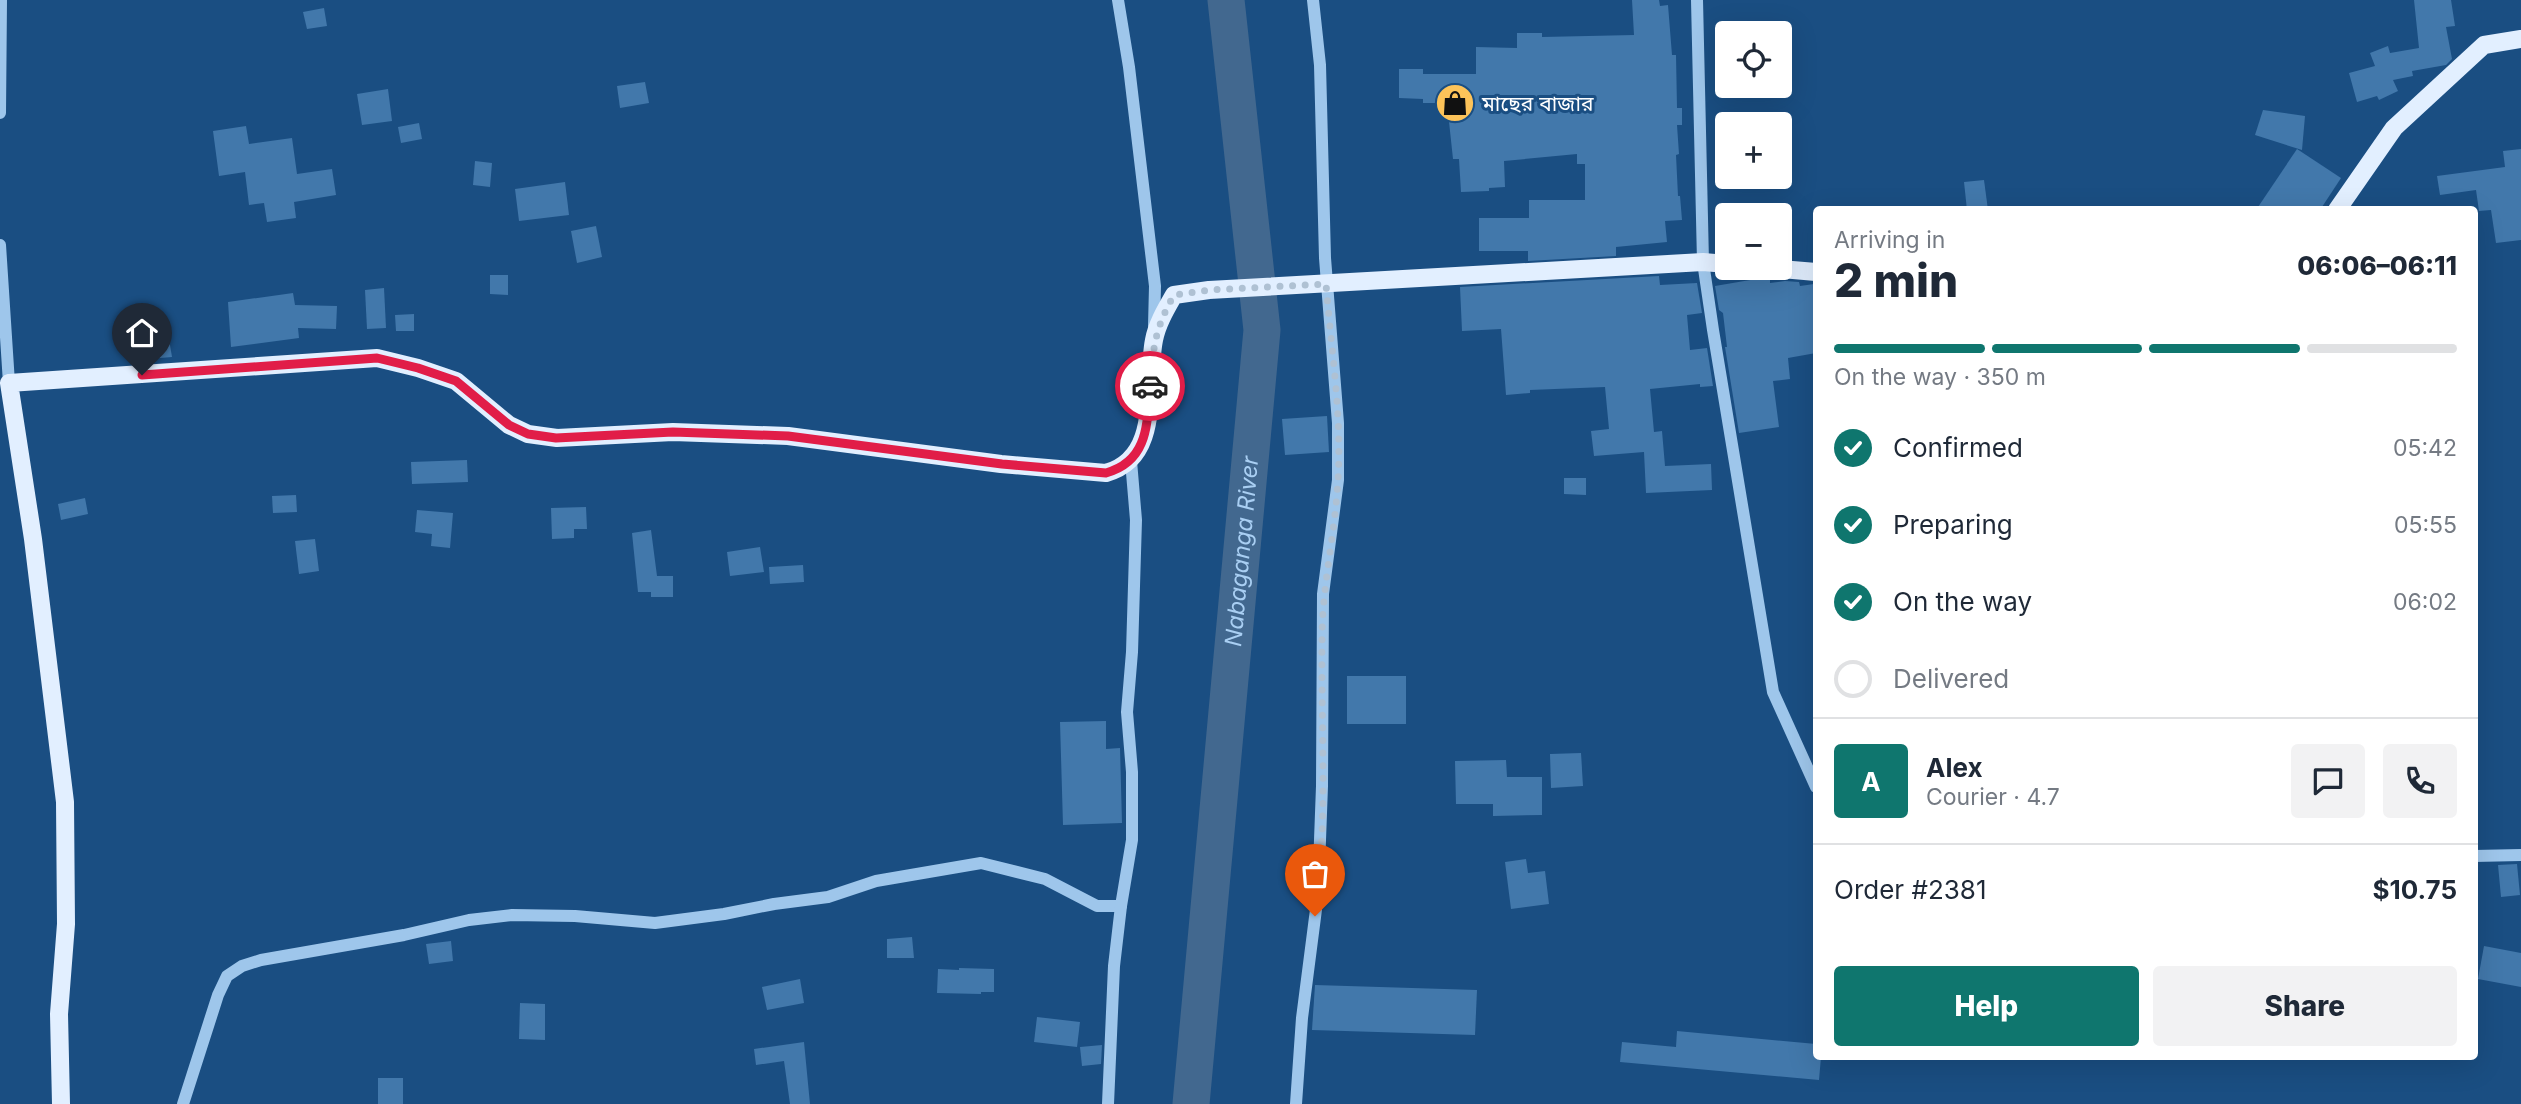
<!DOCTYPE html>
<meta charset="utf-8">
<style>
body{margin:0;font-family:Inter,"Noto Sans Bengali",sans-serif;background:#f2f2f3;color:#1f2937;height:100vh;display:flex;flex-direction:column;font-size:26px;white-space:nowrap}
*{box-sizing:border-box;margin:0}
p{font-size:23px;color:#747a83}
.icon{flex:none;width:38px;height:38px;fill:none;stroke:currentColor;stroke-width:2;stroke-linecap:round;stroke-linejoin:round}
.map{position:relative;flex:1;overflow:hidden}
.details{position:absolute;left:1813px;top:206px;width:665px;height:854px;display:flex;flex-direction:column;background:#fff;border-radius:7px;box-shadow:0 7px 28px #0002}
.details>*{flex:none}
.controls{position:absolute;left:1715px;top:21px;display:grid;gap:14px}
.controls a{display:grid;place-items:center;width:77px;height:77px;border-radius:7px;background:#fff;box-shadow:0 7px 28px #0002;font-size:35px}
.pin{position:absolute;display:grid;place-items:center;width:60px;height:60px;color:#fff;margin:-72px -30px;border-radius:50% 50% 50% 0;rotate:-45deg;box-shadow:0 0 7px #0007}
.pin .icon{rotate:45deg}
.courier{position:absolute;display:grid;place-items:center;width:70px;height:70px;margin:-35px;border:5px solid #e11d48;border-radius:50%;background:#fff;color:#222;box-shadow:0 2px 9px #0007}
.headline em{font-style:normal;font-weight:800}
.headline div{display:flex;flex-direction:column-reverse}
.headline{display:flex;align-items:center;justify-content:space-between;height:119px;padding:0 21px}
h1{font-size:46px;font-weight:800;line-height:52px}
.bar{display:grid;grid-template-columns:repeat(4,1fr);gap:10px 7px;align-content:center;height:84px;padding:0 21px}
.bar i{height:9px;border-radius:5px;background:#e0e1e3}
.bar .current{background:#0f766e}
.bar p{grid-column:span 4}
.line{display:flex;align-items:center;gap:18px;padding:0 21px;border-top:2px solid #e0e1e3}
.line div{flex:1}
.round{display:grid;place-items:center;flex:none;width:74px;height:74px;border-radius:7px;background:#f2f2f3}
ol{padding:0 21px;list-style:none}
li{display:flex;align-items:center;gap:21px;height:77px}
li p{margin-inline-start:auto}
li .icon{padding:7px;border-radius:50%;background:#0f766e;color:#fff;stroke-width:4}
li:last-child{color:#747a83}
li i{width:38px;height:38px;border:4px solid #e0e1e3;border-radius:50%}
.button{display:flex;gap:14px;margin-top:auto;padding:14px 21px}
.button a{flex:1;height:80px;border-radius:7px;background:#0f766e;color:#fff;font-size:28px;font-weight:800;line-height:80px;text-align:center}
.button a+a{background:#f2f2f3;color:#1f2937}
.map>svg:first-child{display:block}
</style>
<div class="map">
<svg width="2521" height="1104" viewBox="0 0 2521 1104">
<rect width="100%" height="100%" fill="#1a4e82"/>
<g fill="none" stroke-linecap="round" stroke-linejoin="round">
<path stroke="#42688f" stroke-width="37" id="s1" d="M1191,1104l71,-774 -36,-330"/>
</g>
<g fill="#4278ab">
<polygon points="1632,0 1659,0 1660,6 1668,5 1672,55 1676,55 1677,108 1682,108 1682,125 1677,125 1679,154 1676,155 1678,196 1680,196 1682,220 1665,221 1667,242 1616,247 1616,256 1528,261 1528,251 1479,251 1479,218 1529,218 1529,200 1585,200 1585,164 1577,164 1577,154 1504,161 1505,187 1489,188 1489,191 1461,192 1459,159 1453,159 1447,103 1423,103 1423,99 1399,98 1399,69 1423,69 1423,74 1476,74 1476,47 1517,48 1517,33 1542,33 1542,37 1634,35"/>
<polygon points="2414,0 2451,0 2455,26 2446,27 2452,59 2446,65 2412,71 2413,76 2393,80 2398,91 2379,100 2377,96 2357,102 2349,73 2375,66 2370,53 2388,46 2390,53 2419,48"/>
<polygon points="324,8 327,26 307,29 303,12"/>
<polygon points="645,82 649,103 620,108 617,86"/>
<polygon points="388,89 392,121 362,125 357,94"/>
<polygon points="2263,110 2305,116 2302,150 2255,135"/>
<polygon points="419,123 422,139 401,143 398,127"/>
<polygon points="246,126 249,144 292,138 297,174 332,169 336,195 294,202 296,218 267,222 264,203 249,205 245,172 219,176 213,131"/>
<polygon points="2297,149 2341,178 2320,210 2256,210"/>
<polygon points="2521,149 2521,240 2496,243 2491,210 2479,211 2476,190 2440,195 2437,176 2505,167 2503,151"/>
<polygon points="475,161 492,163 490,187 473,185"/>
<polygon points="1984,180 1988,210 1967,210 1964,182"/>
<polygon points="565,182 569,215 519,221 515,189"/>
<polygon points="596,226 602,257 577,263 571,231"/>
<polygon points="490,275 508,275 508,295 490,294"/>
<polygon points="1659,276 1660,285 1697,283 1702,313 1687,315 1690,350 1707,348 1713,386 1700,387 1700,384 1650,389 1654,432 1662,431 1665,466 1711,464 1712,490 1646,493 1644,452 1594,456 1591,431 1609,429 1605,387 1530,390 1530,393 1506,395 1501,329 1462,331 1460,287"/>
<polygon points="1762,278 1770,280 1770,283 1785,281 1799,282 1800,286 1814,284 1816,353 1788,358 1790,379 1773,381 1779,427 1739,433 1725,347 1727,347 1723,313 1719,310 1715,286"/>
<polygon points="384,288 386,328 367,329 365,290"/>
<polygon points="293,293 295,305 337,306 336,329 298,328 299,338 231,347 228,302"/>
<polygon points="414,314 414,331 396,331 395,315"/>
<polygon points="167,327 172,357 137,360 135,330"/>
<polygon points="1327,416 1329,452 1285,455 1282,419"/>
<polygon points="467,460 468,482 412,484 411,462"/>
<polygon points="1564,478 1586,478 1586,495 1564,494"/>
<polygon points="296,495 297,512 273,513 272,496"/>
<polygon points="85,498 88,514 61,520 58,504"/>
<polygon points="586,507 587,529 574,529 574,538 552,539 551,508"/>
<polygon points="417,510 453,513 450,548 431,546 432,534 415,532"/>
<polygon points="651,530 657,576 673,576 673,597 651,597 651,592 638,592 632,533"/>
<polygon points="315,539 319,571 299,574 295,541"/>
<polygon points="760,547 764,572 730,576 727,552"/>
<polygon points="803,565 804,582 770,584 769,567"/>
<rect x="1347" y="676" width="59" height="48"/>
<polygon points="1106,721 1106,749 1120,748 1122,823 1063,825 1060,722"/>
<polygon points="1581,753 1583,786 1551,788 1550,754"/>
<polygon points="1506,760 1507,777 1542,777 1542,815 1493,816 1493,804 1456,804 1455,761"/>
<polygon points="1526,859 1528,873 1545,871 1549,904 1511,909 1505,862"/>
<polygon points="2517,864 2520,895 2501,897 2498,865"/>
<polygon points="912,937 914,958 887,958 887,939"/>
<polygon points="451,941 453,961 429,964 426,944"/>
<polygon points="2484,946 2521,953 2521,987 2478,979"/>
<polygon points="959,968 994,969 994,992 981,992 981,994 937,993 938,969 959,970"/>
<polygon points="800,979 804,1003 767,1010 762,987"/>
<polygon points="1315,985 1477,990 1475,1035 1312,1030"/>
<polygon points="520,1003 545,1004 545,1040 519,1039"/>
<polygon points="1037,1017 1080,1022 1077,1047 1034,1042"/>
<polygon points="1677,1031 1816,1044 1816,1057 1821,1057 1819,1080 1620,1062 1622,1042 1676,1047"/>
<polygon points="804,1042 810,1104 790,1104 784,1061 756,1065 754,1049"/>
<polygon points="1102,1045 1101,1064 1082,1066 1080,1047"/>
<rect x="378" y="1078" width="25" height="26"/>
</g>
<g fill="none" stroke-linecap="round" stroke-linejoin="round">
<g stroke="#9ec6eb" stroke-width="12">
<polyline points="1118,0 1129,67 1155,286 1154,326"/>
<polyline points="1697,0 1703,262 1713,330 1773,692 1816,787"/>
<polyline points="0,113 1,0"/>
<polyline points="0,245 9,383"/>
<polyline points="2474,856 2521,855"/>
<polyline points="183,1104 218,995 227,976 242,966 261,960 404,935 469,920 512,915 575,916 655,923 724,914 774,904 828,897 876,881 981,863 1045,879 1097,906 1121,906"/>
<polyline points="1108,1104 1114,966 1121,906 1132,840 1132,772 1127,712 1132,652 1136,520 1131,461"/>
<polyline points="1296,1104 1302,1018 1318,894 1322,786 1323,594 1338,480 1338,423 1325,258 1320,65 1313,0"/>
</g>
<g stroke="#e2efff" stroke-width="18">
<polyline points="2337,210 2394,128 2484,45 2521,39"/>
<polyline points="1768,268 1816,272"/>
<path d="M61,1104l-2,-90 7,-90 -1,-122 -32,-263 -24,-156 368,-25 41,10 38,13 53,44 19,9 29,4 116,-6 115,4 213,28 105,9c57,-16 39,-88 48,-133 3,-16 12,-31 20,-45l35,-5 494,-28 24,2"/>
</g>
</g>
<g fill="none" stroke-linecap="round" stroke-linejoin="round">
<path stroke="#afc1d3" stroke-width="7" stroke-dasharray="0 12.6" d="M1150,386c3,-38 5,-58 24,-91l35,-5 117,-6c5,64 16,131 12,196 -3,54 -16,106 -16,159 -1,92 6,186 -7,277"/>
<path stroke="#e11d48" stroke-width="9" d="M142,375l235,-17 41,10 38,13 53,44 19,9 28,4 117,-6 115,4 214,28 104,9c43,-12 41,-50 44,-87"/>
</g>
<defs>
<g id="shop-disc" transform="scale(2.0125)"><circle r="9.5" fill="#fdc359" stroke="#1a4e82"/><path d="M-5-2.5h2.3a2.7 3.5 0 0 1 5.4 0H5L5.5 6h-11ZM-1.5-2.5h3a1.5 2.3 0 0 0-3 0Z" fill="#111"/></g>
</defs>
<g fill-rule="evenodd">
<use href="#shop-disc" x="1455" y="103"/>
</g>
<g text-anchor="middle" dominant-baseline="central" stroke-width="6" stroke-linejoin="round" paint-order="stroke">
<g font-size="21" fill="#fff" stroke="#1a4e82" text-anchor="start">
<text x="1482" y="103">মাছের বাজার</text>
</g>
<g font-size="23" font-style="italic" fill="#a9cff3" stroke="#1a4e82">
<text stroke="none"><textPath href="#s1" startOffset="555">Nabaganga River</textPath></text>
</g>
</g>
</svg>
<div class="controls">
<a><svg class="icon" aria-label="locate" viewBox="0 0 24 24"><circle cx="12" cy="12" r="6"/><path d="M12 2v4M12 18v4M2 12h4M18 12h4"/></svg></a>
<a>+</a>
<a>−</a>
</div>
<div class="pin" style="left:1315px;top:916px;background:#ea580c"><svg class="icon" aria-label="bag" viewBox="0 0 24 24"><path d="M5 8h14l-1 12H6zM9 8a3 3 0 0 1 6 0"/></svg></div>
<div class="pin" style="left:142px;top:375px;background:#1f2937"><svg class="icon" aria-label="home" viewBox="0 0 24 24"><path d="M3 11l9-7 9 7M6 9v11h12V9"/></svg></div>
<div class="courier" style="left:1150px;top:386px"><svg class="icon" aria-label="car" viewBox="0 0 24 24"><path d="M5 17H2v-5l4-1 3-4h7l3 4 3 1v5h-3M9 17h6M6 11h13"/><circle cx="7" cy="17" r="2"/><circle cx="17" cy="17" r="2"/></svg></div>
<section class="details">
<div class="headline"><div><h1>2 min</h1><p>Arriving in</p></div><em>06:06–06:11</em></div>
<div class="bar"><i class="current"></i><i class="current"></i><i class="current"></i><i></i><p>On the way · 350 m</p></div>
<ol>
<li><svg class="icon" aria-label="check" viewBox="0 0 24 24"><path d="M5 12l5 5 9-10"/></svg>Confirmed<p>05:42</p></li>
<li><svg class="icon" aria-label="check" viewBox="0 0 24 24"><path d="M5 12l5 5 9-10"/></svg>Preparing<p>05:55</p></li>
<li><svg class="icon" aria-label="check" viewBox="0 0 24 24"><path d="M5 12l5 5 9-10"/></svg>On the way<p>06:02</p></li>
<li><i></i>Delivered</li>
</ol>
<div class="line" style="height:126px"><b class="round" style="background:#0f766e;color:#fff">A</b><div><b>Alex</b><p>Courier · 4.7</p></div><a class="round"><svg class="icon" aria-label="chat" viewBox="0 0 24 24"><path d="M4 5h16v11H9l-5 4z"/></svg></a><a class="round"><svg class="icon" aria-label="phone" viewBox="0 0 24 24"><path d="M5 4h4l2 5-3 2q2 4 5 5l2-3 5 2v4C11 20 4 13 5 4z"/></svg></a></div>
<div class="line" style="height:91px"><div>Order #2381</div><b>$10.75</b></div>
<div class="button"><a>Help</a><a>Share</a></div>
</section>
</div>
